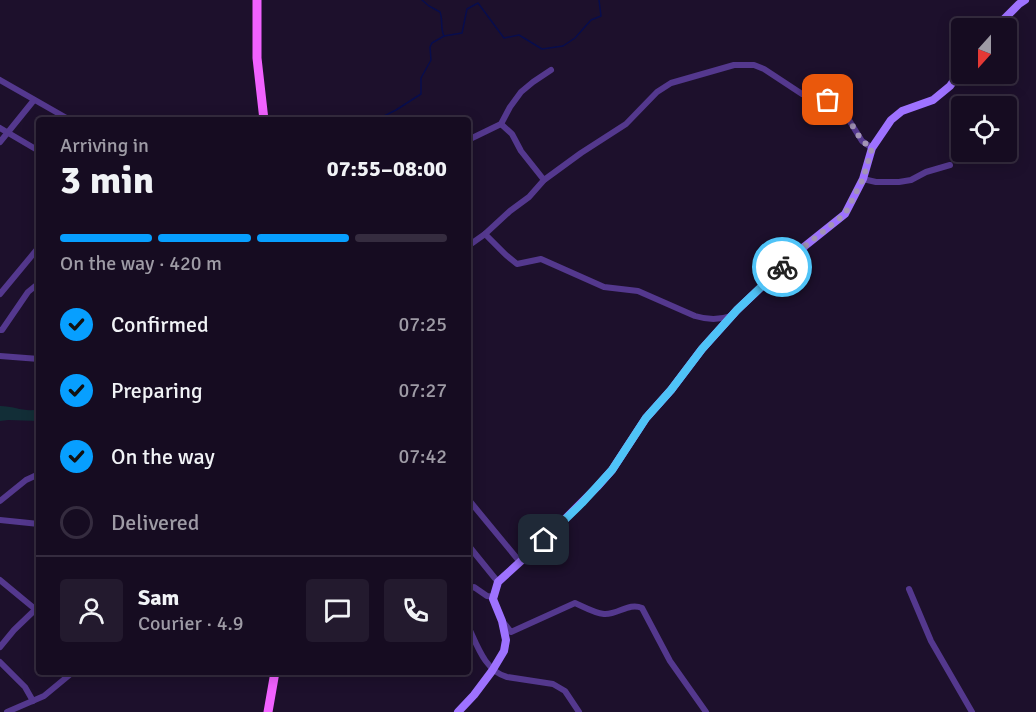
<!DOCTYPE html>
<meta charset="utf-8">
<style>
body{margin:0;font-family:Signika,sans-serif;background:#231a2e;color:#f1f3f6;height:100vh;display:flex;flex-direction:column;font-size:22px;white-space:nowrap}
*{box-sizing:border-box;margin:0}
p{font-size:20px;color:#9e9ba5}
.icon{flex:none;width:33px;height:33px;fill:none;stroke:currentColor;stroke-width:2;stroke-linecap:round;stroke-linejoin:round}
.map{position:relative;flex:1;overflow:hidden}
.sheet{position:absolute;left:36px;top:117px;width:435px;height:558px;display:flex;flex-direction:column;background:#160c21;border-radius:6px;box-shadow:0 3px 15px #0003,0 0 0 2px #352c3f}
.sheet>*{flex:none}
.needle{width:39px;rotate:201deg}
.fabs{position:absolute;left:951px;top:18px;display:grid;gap:12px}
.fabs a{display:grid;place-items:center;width:66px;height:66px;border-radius:6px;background:#160c21;box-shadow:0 3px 15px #0003,0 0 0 2px #352c3f;font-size:30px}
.pin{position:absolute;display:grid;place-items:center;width:51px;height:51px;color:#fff;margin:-26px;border-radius:12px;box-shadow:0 3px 9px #0006}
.courier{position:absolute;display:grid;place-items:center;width:60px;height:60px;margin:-30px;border:4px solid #4fc3f7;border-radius:50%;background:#fff;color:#222;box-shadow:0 2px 8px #0007}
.headline em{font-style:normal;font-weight:800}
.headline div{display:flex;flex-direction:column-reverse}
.headline{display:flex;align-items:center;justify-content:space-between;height:102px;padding:0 24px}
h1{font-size:39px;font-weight:800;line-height:45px}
.bar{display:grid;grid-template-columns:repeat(4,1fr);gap:9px 6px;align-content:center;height:72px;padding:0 24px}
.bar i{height:8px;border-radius:4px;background:#352c3f}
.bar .active{background:#079fff}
.bar p{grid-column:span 4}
.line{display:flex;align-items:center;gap:15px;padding:0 24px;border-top:2px solid #352c3f}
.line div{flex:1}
.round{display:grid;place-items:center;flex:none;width:63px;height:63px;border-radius:6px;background:#231a2e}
ol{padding:0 24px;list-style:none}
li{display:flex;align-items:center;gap:18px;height:66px}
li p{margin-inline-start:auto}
li .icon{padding:6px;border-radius:50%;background:#079fff;color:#111;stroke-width:4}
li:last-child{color:#9e9ba5}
li i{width:33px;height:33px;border:3px solid #352c3f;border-radius:50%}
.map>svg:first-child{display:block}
</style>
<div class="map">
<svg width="1036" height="712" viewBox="0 0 1036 712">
<rect width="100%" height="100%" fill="#1d102c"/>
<path fill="#122e37" d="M0,406c14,0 26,7 39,3v12l-31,-1 -8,1z"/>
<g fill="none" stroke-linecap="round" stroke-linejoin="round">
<g stroke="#080d4d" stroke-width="1.5">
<path d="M422,0l7,6 11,6c3,7 0,16 4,24"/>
<polyline points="376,120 396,110 421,94 421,78 431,60 430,47 432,43 444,36 462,33 467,9 478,3 504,38 519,35 542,49 563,46 575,38 591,20 601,16 599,0"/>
</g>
<g stroke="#54388e" stroke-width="6">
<polyline points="0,80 70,120"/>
<polyline points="501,124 512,134 521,151 544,180"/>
<polyline points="0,128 39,151"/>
<polyline points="468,140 501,124 510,107 521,92 533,82 551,70"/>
<polyline points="0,142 34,100"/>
<polyline points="863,179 876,182 899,182 911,180 926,172 950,165"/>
<path d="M485,234l21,21 11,9 24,-5 63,28 34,4 57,25c13,4 24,4 36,0"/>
<polyline points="468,246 485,234 510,211 529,197 544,180 581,153 626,124 657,92 671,83 734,65 754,65 764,69 802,94 828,100 844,112 862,141 872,148"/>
<polyline points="0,294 39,247"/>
<polyline points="0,330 2,330 28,292 39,283"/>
<polyline points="0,356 39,359"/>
<polyline points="468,499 520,562"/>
<polyline points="0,501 26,480 39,474"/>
<polyline points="0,520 39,524"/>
<polyline points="468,545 498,582"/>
<polyline points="0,580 35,609"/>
<polyline points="468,589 474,587 487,596 494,597"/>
<polyline points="909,589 931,641 972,712"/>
<path d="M504,623l7,9 64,-29c9,4 19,10 29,11 14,1 25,-12 38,-6l28,53 36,51"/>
<path d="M468,626c9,19 17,45 39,51l46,7 12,7 14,21"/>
<polyline points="0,647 14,630 39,606"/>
<polyline points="0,662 25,687 33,701"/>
<polyline points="7,712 44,696 73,672"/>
</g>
<g stroke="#9e72ff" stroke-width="8">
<polyline points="995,28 1019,4 1025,0"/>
<polyline points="458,712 474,695 492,671 504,651 506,640 502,621 493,599 498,582 544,540 597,487 612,470 646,418 671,390 702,349 737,310 805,246 845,214 863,179 872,148 891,120 902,111 933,100 950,86 962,69"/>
</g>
<g stroke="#f162ff" stroke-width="9">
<polyline points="257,0 257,58 264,120"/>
<polyline points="268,712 275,672"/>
</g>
</g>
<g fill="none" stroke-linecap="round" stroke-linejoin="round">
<polyline stroke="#a294b5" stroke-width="6" stroke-dasharray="0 10.8" points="782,267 805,246 845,214 863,179 872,148 862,141 844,112 828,100"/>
<polyline stroke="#4fc3f7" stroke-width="8" points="544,540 582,503 612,470 646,418 671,390 702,349 737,310 782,267"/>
</g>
</svg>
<div class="fabs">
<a><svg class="needle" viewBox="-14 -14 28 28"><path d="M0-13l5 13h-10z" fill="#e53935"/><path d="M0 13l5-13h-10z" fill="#9e9ba5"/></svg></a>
<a><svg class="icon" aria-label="locate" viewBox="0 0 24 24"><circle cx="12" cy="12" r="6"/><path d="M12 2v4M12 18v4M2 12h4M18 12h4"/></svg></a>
</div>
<div class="pin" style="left:828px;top:100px;background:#ea580c"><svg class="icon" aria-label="bag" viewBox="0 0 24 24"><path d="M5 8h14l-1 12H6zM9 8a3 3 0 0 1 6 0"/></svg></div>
<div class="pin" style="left:544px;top:540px;background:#1f2937"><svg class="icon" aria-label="home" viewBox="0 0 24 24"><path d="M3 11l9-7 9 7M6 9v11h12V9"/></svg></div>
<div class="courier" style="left:782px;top:267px"><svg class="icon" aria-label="bike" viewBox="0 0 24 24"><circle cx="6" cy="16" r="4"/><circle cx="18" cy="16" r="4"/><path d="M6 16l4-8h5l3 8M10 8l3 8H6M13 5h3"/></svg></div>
<section class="sheet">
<div class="headline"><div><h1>3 min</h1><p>Arriving in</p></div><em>07:55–08:00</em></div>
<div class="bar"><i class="active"></i><i class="active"></i><i class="active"></i><i></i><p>On the way · 420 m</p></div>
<ol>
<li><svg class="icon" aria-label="check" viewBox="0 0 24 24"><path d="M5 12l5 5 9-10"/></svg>Confirmed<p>07:25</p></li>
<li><svg class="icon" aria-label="check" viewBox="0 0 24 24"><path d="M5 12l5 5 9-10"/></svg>Preparing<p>07:27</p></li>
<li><svg class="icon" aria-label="check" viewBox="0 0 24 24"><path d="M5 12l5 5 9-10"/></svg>On the way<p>07:42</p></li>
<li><i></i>Delivered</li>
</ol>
<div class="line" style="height:108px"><a class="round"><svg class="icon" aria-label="person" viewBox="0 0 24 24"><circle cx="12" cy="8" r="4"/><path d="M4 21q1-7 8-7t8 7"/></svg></a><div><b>Sam</b><p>Courier · 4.9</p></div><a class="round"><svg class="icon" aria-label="chat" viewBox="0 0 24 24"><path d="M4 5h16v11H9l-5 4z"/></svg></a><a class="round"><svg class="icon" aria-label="phone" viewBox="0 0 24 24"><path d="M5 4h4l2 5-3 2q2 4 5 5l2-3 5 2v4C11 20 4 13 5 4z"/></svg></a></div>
</section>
</div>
